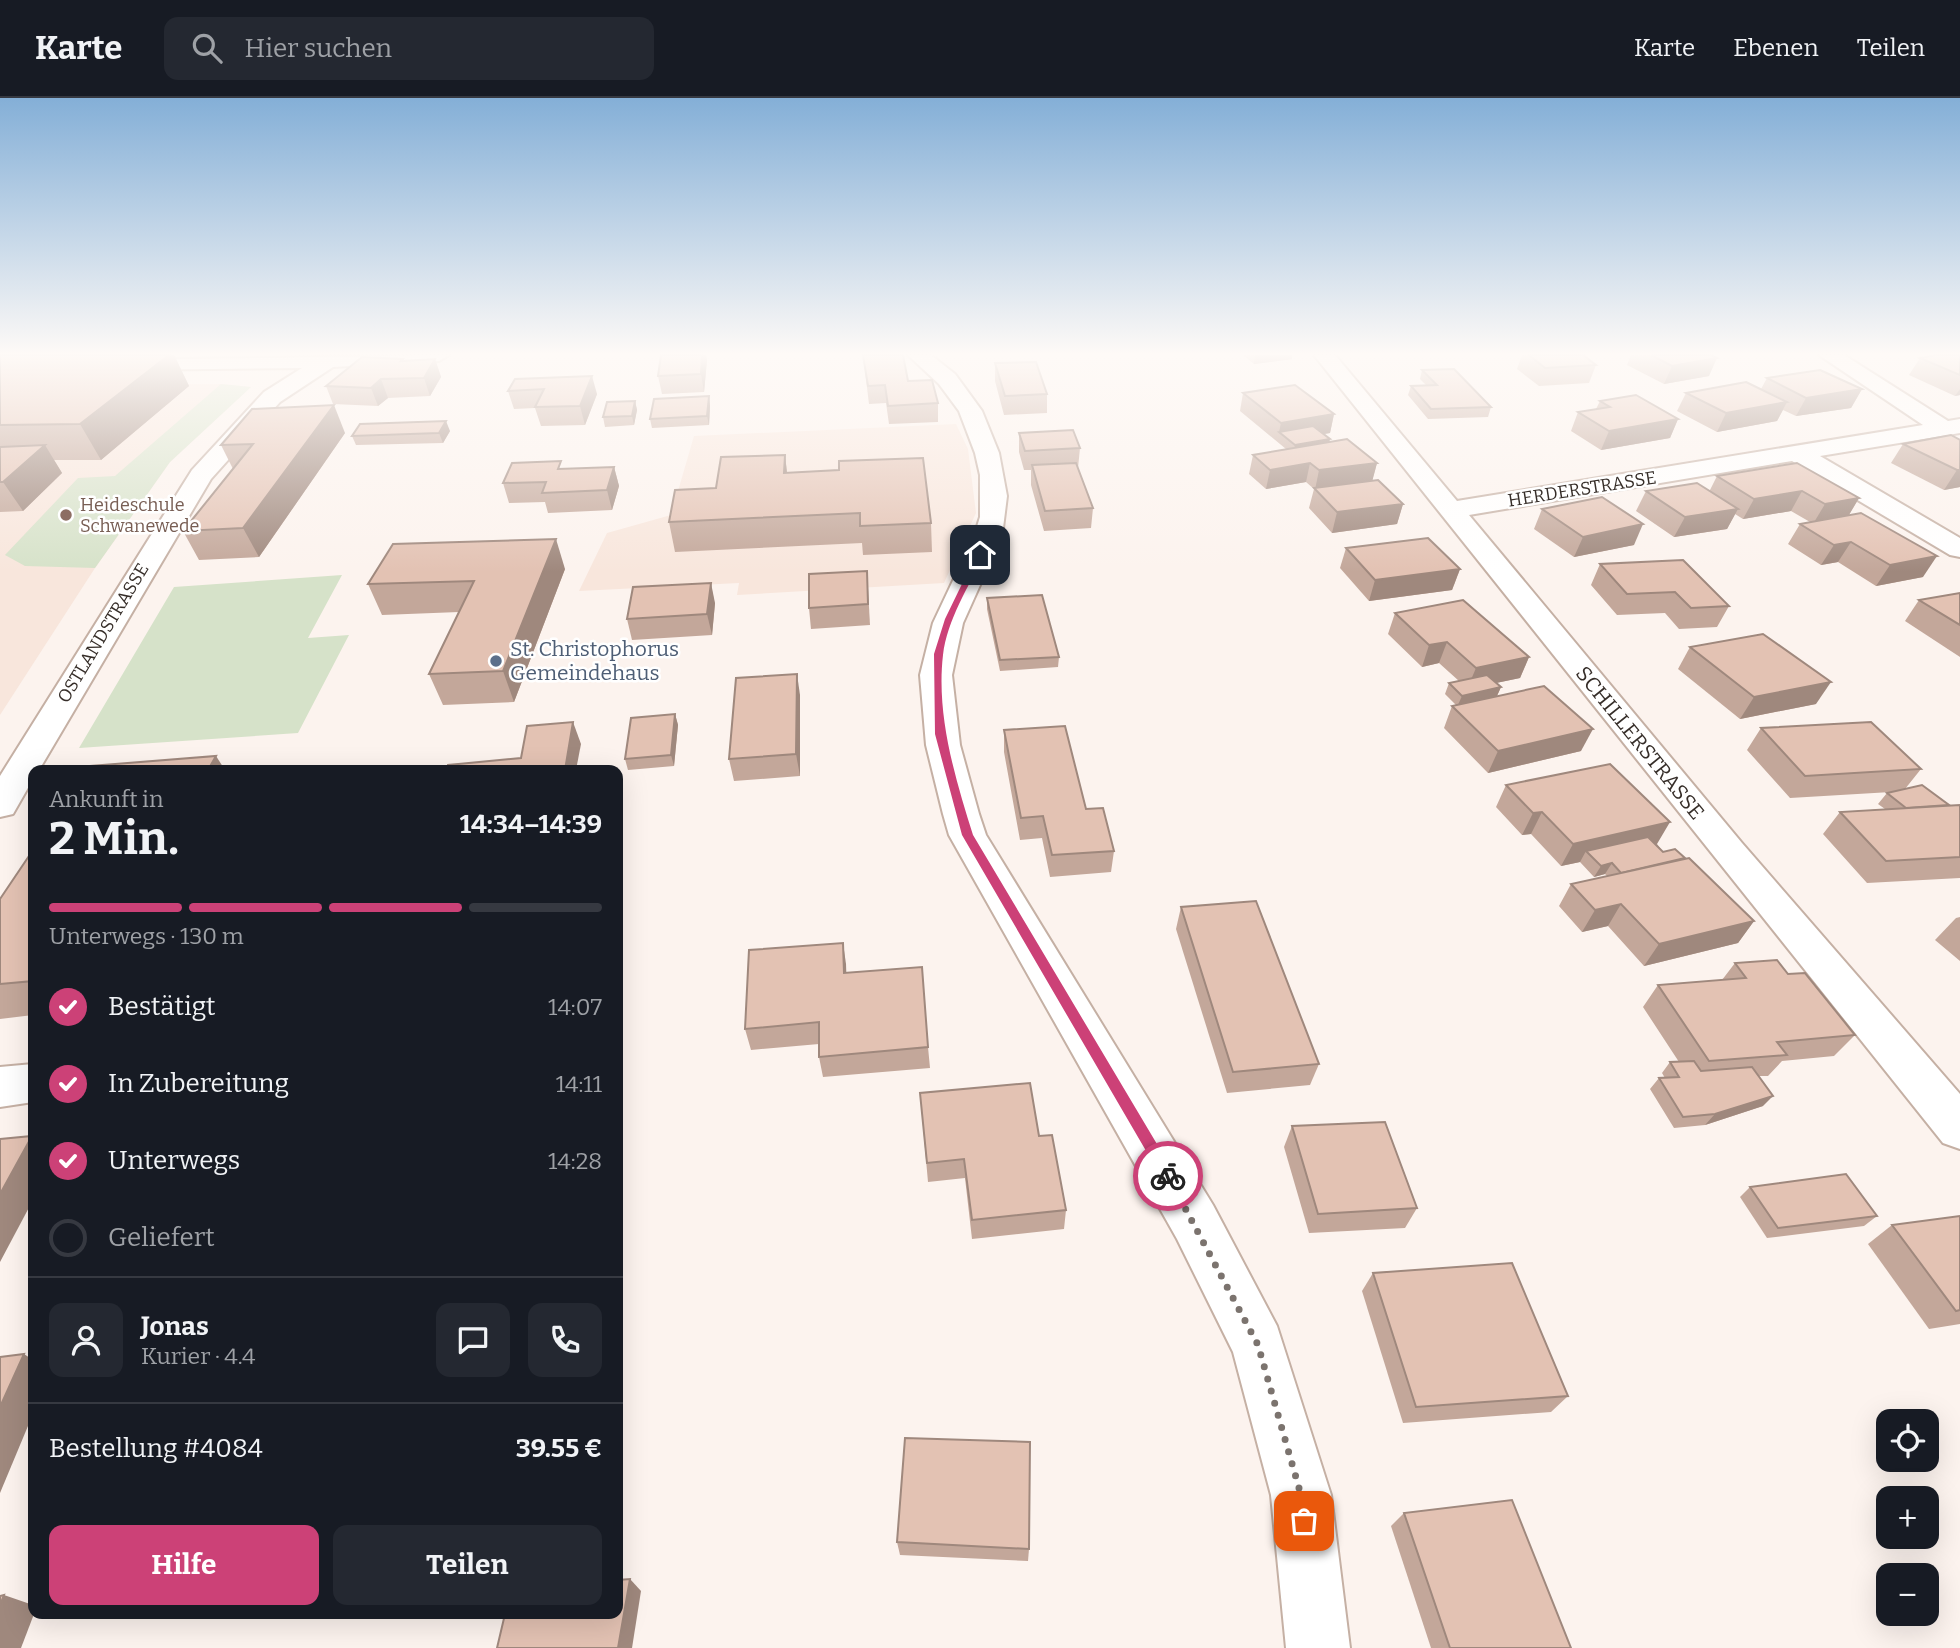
<!DOCTYPE html>
<html lang="de">
<meta charset="utf-8">
<style>
body{margin:0;font-family:Bitter,serif;background:#242831;color:#f1f3f6;height:100vh;display:flex;flex-direction:column;font-size:26px;white-space:nowrap}
*{box-sizing:border-box;margin:0}
p{font-size:23px;color:#9ea1a6}
.icon{flex:none;width:38px;height:38px;fill:none;stroke:currentColor;stroke-width:2;stroke-linecap:round;stroke-linejoin:round}
.map{position:relative;flex:1;overflow:hidden}
.details{position:absolute;left:28px;top:667px;width:595px;height:854px;display:flex;flex-direction:column;background:#171b24;border-radius:14px;box-shadow:0 7px 28px #0002}
.details>*{flex:none}
.fabs{position:absolute;left:1876px;top:1311px;display:grid;gap:14px}
.fabs a{display:grid;place-items:center;width:63px;height:63px;border-radius:14px;background:#171b24;box-shadow:0 7px 28px #0002;font-size:35px}
.pin{position:absolute;display:grid;place-items:center;width:60px;height:60px;color:#fff;margin:-30px;border-radius:14px;box-shadow:0 4px 10px #0006}
.courier{position:absolute;display:grid;place-items:center;width:70px;height:70px;margin:-35px;border:5px solid #cc4177;border-radius:50%;background:#fff;color:#222;box-shadow:0 2px 9px #0007}
.headline em{font-style:normal;font-weight:700}
.headline div{display:flex;flex-direction:column-reverse}
.headline{display:flex;align-items:center;justify-content:space-between;height:119px;padding:0 21px}
h1{font-size:46px;font-weight:700;line-height:52px}
.bar{display:grid;grid-template-columns:repeat(4,1fr);gap:10px 7px;align-content:center;height:84px;padding:0 21px}
.bar i{height:9px;border-radius:5px;background:#363941}
.bar .selected{background:#cc4177}
.bar p{grid-column:span 4}
.line{display:flex;align-items:center;gap:18px;padding:0 21px;border-top:2px solid #363941}
.line div{flex:1}
.round{display:grid;place-items:center;flex:none;width:74px;height:74px;border-radius:14px;background:#242831}
ol{padding:0 21px;list-style:none}
li{display:flex;align-items:center;gap:21px;height:77px}
li p{margin-inline-start:auto}
li .icon{padding:7px;border-radius:50%;background:#cc4177;color:#fff;stroke-width:4}
li:last-child{color:#9ea1a6}
li i{width:38px;height:38px;border:4px solid #363941;border-radius:50%}
.action{display:flex;gap:14px;margin-top:auto;padding:14px 21px}
.action a{flex:1;height:80px;border-radius:14px;background:#cc4177;color:#fff;font-size:28px;font-weight:700;line-height:80px;text-align:center}
.action a+a{background:#242831;color:#f1f3f6}
header{display:flex;align-items:center;gap:42px;box-sizing:border-box;height:98px;padding:0 35px;background:#171b24;border-bottom:2px solid #363941}
header strong{font-size:33px}
nav{display:flex;gap:38px;margin-inline-start:auto;font-size:24px}
.search{width:490px;height:63px;background:#242831;display:flex;align-items:center;gap:18px;box-sizing:border-box;padding:0 24px;border-radius:14px;color:#9ea1a6;font-size:26px}
.map>svg:first-child{display:block}
</style>
<header>
<strong>Karte</strong>
<div class="search"><svg class="icon" aria-label="search" viewBox="0 0 24 24"><circle cx="10" cy="10" r="6"/><path d="M15 15l6 6"/></svg>Hier suchen</div>
<nav><a>Karte</a><a>Ebenen</a><a>Teilen</a></nav>
</header>
<div class="map">
<svg width="1960" height="1550" viewBox="0 0 1960 1550">
<rect width="100%" height="100%" fill="#fcf3ee"/>
<g fill="#f8e6dc">
<polygon points="221,286 251,289 170,364 95,470 0,617 0,287"/>
<polygon points="956,326 968,351 976,415 944,485 737,497 739,485 579,493 607,435 671,417 694,338"/>
</g>
<g fill="#d6e2c9">
<polygon points="221,286 251,289 170,364 95,470 25,468 5,457 78,380 115,378"/>
<polygon points="342,477 308,540 349,537 298,635 79,650 174,489"/>
</g>
<g fill="none" stroke-linecap="round" stroke-linejoin="round">
<g stroke="#c5b0a4" stroke-width="4">
<g id="street">
<polygon points="449,257 439,263 333,269 280,304 211,381 39,672 33,672 33,681 13,716 0,719 0,678 192,372 264,294 302,270 126,272 119,270 115,266 119,262"/>
<polygon points="908,257 931,257 955,276 982,313 999,355 1007,398 1002,438 963,525 952,577 960,647 979,716 986,737 1213,1107 1277,1228 1331,1397 1350,1550 1286,1550 1271,1397 1233,1254 1177,1141 949,737 943,716 926,647 920,577 933,525 974,438 980,419 980,377 975,355 959,313 939,286"/>
<polygon points="1314,257 1335,257 1457,403 1923,327 1819,257 1844,257 1948,323 1960,321 1960,335 1820,358 1960,440 1960,459 1950,457 1792,363 1469,417 1742,745 1960,996 1960,1051 1943,1045"/>
<polygon points="33,966 33,1004 0,1009 0,969"/>
</g>
</g>
<use href="#street" fill="#fff" fill-rule="evenodd"/>
</g>
<g fill="#c3a79a">
<polygon points="0,257 174,257 189,288 101,362 54,362 62,375 23,413 0,414"/>
<polygon points="702,257 706,257 707,262 704,294 662,296 658,278"/>
<polygon points="863,257 908,283 938,305 938,324 889,326 886,305 869,306"/>
<polygon points="1243,257 1292,257 1292,261 1254,266"/>
<polygon points="1522,257 1583,257 1596,267 1589,285 1539,288 1517,271"/>
<polygon points="1631,257 1711,257 1709,278 1664,286 1627,267"/>
<polygon points="1960,257 1960,297 1955,298 1909,277 1920,260"/>
<polygon points="435,261 441,279 430,298 388,300 378,308 333,306 326,288 404,263"/>
<polygon points="995,265 1047,296 1047,315 1004,317 995,283"/>
<polygon points="1422,272 1491,309 1488,319 1428,321 1408,297 1411,288 1426,287 1420,281"/>
<polygon points="1767,280 1862,291 1851,310 1796,318 1783,312 1777,323 1717,334 1677,313 1686,295 1761,291"/>
<polygon points="515,281 597,296 585,327 541,328 535,310 514,311 508,293"/>
<polygon points="1243,295 1334,316 1330,335 1323,336 1329,344 1377,365 1372,383 1403,406 1397,426 1332,435 1309,410 1314,391 1306,384 1266,391 1249,376 1253,357 1286,351 1240,313"/>
<polygon points="709,298 710,308 709,327 652,330 650,321"/>
<polygon points="635,303 637,312 634,327 605,329 603,319"/>
<polygon points="1600,303 1678,321 1670,340 1601,352 1571,333 1578,314 1596,311"/>
<polygon points="450,333 443,345 356,347 352,338"/>
<polygon points="345,335 259,459 199,462 183,433 233,371 221,347"/>
<polygon points="1019,335 1080,350 1078,370 1093,410 1091,430 1044,433 1031,387 1031,372 1024,372 1019,354"/>
<polygon points="1951,337 1960,389 1944,392 1891,365 1903,346"/>
<polygon points="785,357 787,374 931,425 932,454 863,457 862,445 675,454 669,424 716,390"/>
<polygon points="614,369 619,388 612,412 548,415 545,404 509,405 503,385 563,371"/>
<polygon points="1717,378 1859,400 1849,417 1923,479 1876,488 1838,464 1821,467 1788,446 1800,426 1810,424 1791,413 1743,421 1735,416 1727,431 1674,439 1636,413 1646,393 1710,392"/>
<polygon points="1542,411 1634,447 1574,459 1534,431"/>
<polygon points="1346,450 1460,471 1452,492 1369,503 1340,470"/>
<polygon points="1600,466 1729,508 1717,529 1679,531 1665,515 1617,517 1591,487"/>
<polygon points="565,471 514,604 443,607 429,576 459,514 382,517 368,486"/>
<polygon points="867,473 870,527 811,531 809,510"/>
<polygon points="1960,495 1960,559 1905,523 1919,502"/>
<polygon points="987,500 1059,559 1058,569 1000,573 987,511"/>
<polygon points="715,505 712,537 632,542 627,521"/>
<polygon points="1395,515 1529,559 1520,580 1496,585 1501,589 1497,598 1581,653 1488,675 1444,630 1452,608 1456,607 1445,596 1449,585 1459,583 1439,565 1422,569 1388,536"/>
<polygon points="1690,549 1816,606 1740,621 1678,571"/>
<polygon points="800,597 800,678 734,683 729,661"/>
<polygon points="675,616 678,627 674,668 628,672 625,661"/>
<polygon points="1761,630 1921,671 1905,691 1949,707 1960,707 1960,780 1867,785 1823,736 1840,714 1885,711 1878,706 1887,695 1891,694 1790,700 1747,652"/>
<polygon points="1004,632 1086,711 1114,753 1111,774 1050,779 1042,740 1020,742 1004,654"/>
<polygon points="1506,687 1657,746 1663,754 1754,823 1738,845 1644,868 1608,828 1582,834 1559,808 1571,786 1607,778 1605,776 1594,779 1580,764 1561,768 1531,736 1522,737 1496,709"/>
<polygon points="33,752 33,917 0,921 0,801"/>
<polygon points="1181,809 1319,966 1310,987 1227,995 1176,831"/>
<polygon points="1960,819 1960,863 1935,842 1956,820"/>
<polygon points="843,845 846,875 928,949 930,970 823,979 819,959 819,946 751,952 745,931"/>
<polygon points="1735,865 1788,876 1855,937 1834,958 1782,963 1768,978 1759,978 1763,1008 1705,1027 1674,1030 1650,991 1659,980 1665,980 1662,975 1670,964 1679,964 1643,909 1658,887 1722,882"/>
<polygon points="920,995 1039,1038 1066,1112 1064,1131 972,1141 965,1080 928,1084"/>
<polygon points="1292,1028 1417,1110 1405,1130 1309,1135 1284,1049"/>
<polygon points="1750,1089 1877,1118 1864,1128 1767,1140 1740,1099"/>
<polygon points="1960,1118 1960,1226 1929,1231 1868,1146 1892,1127"/>
<polygon points="1373,1175 1568,1298 1551,1314 1403,1325 1362,1193"/>
<polygon points="1404,1415 1571,1550 1431,1550 1391,1428"/>
<polygon points="897,1444 1029,1451 1028,1463 900,1457"/>
</g>
<g fill="#9f887d">
<polygon points="169,257 174,257 189,288 101,362 80,326"/>
<polygon points="702,257 706,257 707,262 704,294 701,276"/>
<polygon points="1255,257 1292,257 1292,261 1254,266"/>
<polygon points="1717,260 1709,278 1664,286 1672,268"/>
<polygon points="435,261 441,279 430,298 424,280"/>
<polygon points="592,278 597,296 585,327 580,308"/>
<polygon points="381,281 388,300 378,308 371,290"/>
<polygon points="1862,291 1851,310 1796,318 1806,300"/>
<polygon points="1960,291 1960,297 1955,298"/>
<polygon points="709,298 710,308 709,327 707,318"/>
<polygon points="635,303 637,312 634,327 632,318"/>
<polygon points="1787,304 1777,323 1717,334 1726,315"/>
<polygon points="334,307 345,335 259,459 243,430"/>
<polygon points="1334,316 1330,335 1289,342 1279,334 1281,325"/>
<polygon points="1678,321 1670,340 1601,352 1609,333"/>
<polygon points="446,323 450,333 443,345 439,335"/>
<polygon points="1330,341 1328,351 1293,357 1295,347"/>
<polygon points="45,347 62,375 23,413 3,384"/>
<polygon points="785,357 788,385 784,375"/>
<polygon points="1310,365 1306,384 1266,391 1270,372"/>
<polygon points="1377,365 1372,384 1315,392 1319,372"/>
<polygon points="614,369 619,388 612,412 607,392"/>
<polygon points="1957,372 1960,372 1960,389 1944,392"/>
<polygon points="1802,393 1791,413 1743,421 1754,401"/>
<polygon points="1859,400 1847,420 1813,426 1825,406"/>
<polygon points="1403,406 1397,426 1332,435 1337,414"/>
<polygon points="1738,411 1727,431 1674,439 1685,419"/>
<polygon points="1643,426 1634,447 1574,459 1583,439"/>
<polygon points="556,441 565,471 514,604 503,573"/>
<polygon points="1851,444 1838,464 1821,467 1834,447"/>
<polygon points="1937,458 1923,479 1876,488 1890,467"/>
<polygon points="1460,471 1452,492 1369,503 1375,482"/>
<polygon points="711,485 715,505 712,537 707,516"/>
<polygon points="1447,544 1439,565 1422,569 1429,547"/>
<polygon points="1529,559 1520,580 1467,591 1476,570"/>
<polygon points="797,576 800,597 800,678 796,656"/>
<polygon points="1831,584 1816,606 1740,621 1754,599"/>
<polygon points="1501,589 1496,600 1457,609 1462,598"/>
<polygon points="675,616 678,627 674,668 671,657"/>
<polygon points="573,624 581,646 576,672 565,672"/>
<polygon points="1593,631 1581,653 1488,675 1498,653"/>
<polygon points="216,658 225,672 208,672"/>
<polygon points="1542,714 1531,736 1522,737 1533,715"/>
<polygon points="1670,724 1657,746 1594,761 1586,753 1580,764 1561,768 1573,746"/>
<polygon points="1612,765 1605,776 1594,779 1601,768"/>
<polygon points="1621,806 1608,828 1582,834 1595,812"/>
<polygon points="1754,823 1738,845 1644,868 1659,846"/>
<polygon points="843,845 846,866 847,896 844,875"/>
<polygon points="1773,998 1763,1008 1705,1027 1715,1016"/>
<polygon points="32,1038 33,1102 0,1164 0,1096"/>
<polygon points="24,1256 33,1262 33,1316 0,1395 0,1309"/>
<polygon points="630,1481 641,1493 632,1550 618,1550"/>
<polygon points="4,1497 33,1507 34,1516 21,1550 0,1550 0,1507"/>
</g>
<g fill="#e3c2b3" stroke="#9f887d" stroke-width="2">
<polygon points="0,257 169,257 80,326 0,327"/>
<polygon points="661,257 702,257 701,276 658,278"/>
<polygon points="863,257 903,257 908,283 932,282 938,305 888,308 885,287 868,288"/>
<polygon points="1529,257 1583,257 1596,267 1545,270"/>
<polygon points="1651,257 1711,257 1717,260 1672,268"/>
<polygon points="1936,257 1960,257 1960,277 1920,260"/>
<polygon points="362,259 403,261 401,263 435,261 424,280 381,281 371,290 326,288"/>
<polygon points="1036,264 1047,296 1005,298 995,265"/>
<polygon points="1454,271 1491,309 1431,311 1411,288 1437,287 1422,272"/>
<polygon points="1820,272 1862,291 1806,300 1767,280"/>
<polygon points="592,278 580,308 535,309 544,291 508,293 515,281"/>
<polygon points="1746,284 1787,304 1726,315 1686,295"/>
<polygon points="1295,287 1334,316 1281,325 1243,295"/>
<polygon points="1636,297 1678,321 1609,333 1578,314 1610,309 1600,303"/>
<polygon points="709,298 707,318 650,321 654,301"/>
<polygon points="635,303 632,318 603,319 607,304"/>
<polygon points="334,307 243,430 183,433 253,346 221,347 252,311"/>
<polygon points="446,323 439,335 352,338 360,326"/>
<polygon points="1313,328 1330,341 1295,347 1279,334"/>
<polygon points="1073,332 1080,350 1025,353 1019,335"/>
<polygon points="1951,337 1960,342 1960,372 1957,372 1903,346"/>
<polygon points="1347,341 1377,365 1319,372 1310,365 1270,372 1253,357"/>
<polygon points="45,347 3,384 0,384 0,349"/>
<polygon points="785,357 784,375 839,372 839,363 923,360 931,425 860,428 860,415 669,424 675,392 716,390 721,359"/>
<polygon points="561,363 558,371 614,369 607,392 542,395 546,384 503,385 512,365"/>
<polygon points="1076,365 1093,410 1045,413 1032,367"/>
<polygon points="1797,365 1859,400 1825,406 1802,393 1754,401 1717,378"/>
<polygon points="1378,382 1403,406 1337,414 1314,390"/>
<polygon points="1697,385 1738,411 1685,419 1646,393"/>
<polygon points="1602,399 1643,426 1583,439 1542,411"/>
<polygon points="1861,415 1937,458 1890,467 1851,444 1834,447 1800,426"/>
<polygon points="1428,440 1460,471 1375,482 1346,450"/>
<polygon points="556,441 503,573 429,576 474,483 368,486 393,446"/>
<polygon points="1683,462 1729,508 1691,510 1675,494 1627,496 1600,466"/>
<polygon points="867,473 868,506 809,510 809,476"/>
<polygon points="711,485 707,516 627,521 633,489"/>
<polygon points="1960,495 1960,527 1919,502"/>
<polygon points="1042,497 1059,559 1000,562 987,500"/>
<polygon points="1463,502 1529,559 1476,570 1447,544 1429,547 1395,515"/>
<polygon points="1763,536 1831,584 1754,599 1690,549"/>
<polygon points="797,576 796,656 729,661 736,580"/>
<polygon points="1487,577 1501,589 1462,598 1449,585"/>
<polygon points="1544,588 1593,631 1498,653 1452,608"/>
<polygon points="675,616 671,657 625,661 631,620"/>
<polygon points="573,624 565,672 447,672 448,667 521,660 527,628"/>
<polygon points="1871,624 1921,671 1805,678 1761,630"/>
<polygon points="1065,628 1086,711 1103,710 1114,753 1052,757 1043,718 1021,720 1004,632"/>
<polygon points="216,658 208,672 87,672 90,668"/>
<polygon points="1610,666 1670,724 1573,746 1542,714 1533,715 1506,687"/>
<polygon points="1922,687 1949,707 1906,710 1887,695"/>
<polygon points="1960,707 1960,759 1886,763 1840,714"/>
<polygon points="1648,739 1663,754 1675,751 1685,760 1621,775 1612,765 1601,768 1586,753"/>
<polygon points="33,752 33,883 0,886 0,801"/>
<polygon points="1689,760 1754,823 1659,846 1621,806 1595,812 1571,786"/>
<polygon points="1256,803 1319,966 1233,974 1181,809"/>
<polygon points="843,845 844,875 922,869 928,949 819,959 819,924 745,931 749,852"/>
<polygon points="1777,862 1788,876 1805,875 1855,937 1777,944 1787,957 1709,963 1658,887 1746,880 1735,865"/>
<polygon points="1694,963 1701,973 1752,969 1773,998 1715,1016 1683,1019 1659,980 1679,979 1670,964"/>
<polygon points="1030,985 1039,1038 1052,1037 1066,1112 972,1122 964,1061 927,1065 920,995"/>
<polygon points="1385,1024 1417,1110 1318,1116 1292,1028"/>
<polygon points="32,1038 0,1096 0,1041"/>
<polygon points="1846,1076 1877,1118 1778,1130 1750,1089"/>
<polygon points="1960,1118 1960,1212 1956,1213 1892,1127"/>
<polygon points="1512,1165 1568,1298 1416,1309 1373,1175"/>
<polygon points="24,1256 0,1309 0,1259"/>
<polygon points="905,1340 1030,1344 1029,1451 897,1444"/>
<polygon points="1512,1402 1571,1550 1450,1550 1404,1415"/>
<polygon points="630,1481 618,1550 497,1550 505,1516 618,1516 618,1482"/>
<polygon points="4,1497 0,1507 0,1498"/>
</g>
<linearGradient id="sky" x2="0" y2="1"><stop stop-color="#84afd7"/><stop offset="0.54" stop-color="#fefaf7"/><stop offset="1" stop-color="#fefaf7" stop-opacity="0"/></linearGradient>
<rect width="1960" height="474" fill="url(#sky)"/>
<path fill="#cc4177" d="M980,454l4,3c-15,31 -37,65 -41,100 -7,60 12,123 30,180l200,336v9l-5,2 -5,-2 -201,-345 -27,-101 -1,-80 11,-35 31,-64z"/>
<g fill="none" stroke-linecap="round" stroke-linejoin="round">
<polyline stroke="#7b736e" stroke-width="7" stroke-dasharray="0 12.6" points="1168,1078 1258,1247 1301,1397 1304,1423"/>
</g>
<circle fill="#8d6e63" stroke="#fff" stroke-width="2.5" cx="66" cy="417" r="7"/>
<circle fill="#5c6f8a" stroke="#fff" stroke-width="2.5" cx="496" cy="563" r="7"/>
<g text-anchor="middle" dominant-baseline="central" stroke-width="5" stroke-linejoin="round" paint-order="stroke">
<g font-size="18" fill="#362e29" stroke="#fff">
<text transform="translate(1582 391) rotate(-9)">HERDERSTRASSE</text>
<text transform="translate(103 535) rotate(-59)">OSTLANDSTRASSE</text>
</g>
<g font-size="18" fill="#785e54" stroke="#fff" text-anchor="start">
<text x="80" y="407">Heideschule<tspan x="80" dy="21">Schwanewede</tspan></text>
</g>
<g font-size="21" fill="#4e5e75" stroke="#fff" text-anchor="start">
<text x="510" y="551">St. Christophorus<tspan x="510" dy="24">Gemeindehaus</tspan></text>
</g>
<g font-size="21" fill="#362e29" stroke="#fff">
<text transform="translate(1640 645) rotate(51)">SCHILLERSTRASSE</text>
</g>
</g>
</svg>
<div class="fabs">
<a><svg class="icon" aria-label="locate" viewBox="0 0 24 24"><circle cx="12" cy="12" r="6"/><path d="M12 2v4M12 18v4M2 12h4M18 12h4"/></svg></a>
<a>+</a>
<a>−</a>
</div>
<div class="pin" style="left:1304px;top:1423px;background:#ea580c"><svg class="icon" aria-label="bag" viewBox="0 0 24 24"><path d="M5 8h14l-1 12H6zM9 8a3 3 0 0 1 6 0"/></svg></div>
<div class="pin" style="left:980px;top:457px;background:#1f2937"><svg class="icon" aria-label="home" viewBox="0 0 24 24"><path d="M3 11l9-7 9 7M6 9v11h12V9"/></svg></div>
<div class="courier" style="left:1168px;top:1078px"><svg class="icon" aria-label="bike" viewBox="0 0 24 24"><circle cx="6" cy="16" r="4"/><circle cx="18" cy="16" r="4"/><path d="M6 16l4-8h5l3 8M10 8l3 8H6M13 5h3"/></svg></div>
<section class="details">
<div class="headline"><div><h1>2 Min.</h1><p>Ankunft in</p></div><em>14:34–14:39</em></div>
<div class="bar"><i class="selected"></i><i class="selected"></i><i class="selected"></i><i></i><p>Unterwegs · 130 m</p></div>
<ol>
<li><svg class="icon" aria-label="check" viewBox="0 0 24 24"><path d="M5 12l5 5 9-10"/></svg>Bestätigt<p>14:07</p></li>
<li><svg class="icon" aria-label="check" viewBox="0 0 24 24"><path d="M5 12l5 5 9-10"/></svg>In Zubereitung<p>14:11</p></li>
<li><svg class="icon" aria-label="check" viewBox="0 0 24 24"><path d="M5 12l5 5 9-10"/></svg>Unterwegs<p>14:28</p></li>
<li><i></i>Geliefert</li>
</ol>
<div class="line" style="height:126px"><a class="round"><svg class="icon" aria-label="person" viewBox="0 0 24 24"><circle cx="12" cy="8" r="4"/><path d="M4 21q1-7 8-7t8 7"/></svg></a><div><b>Jonas</b><p>Kurier · 4.4</p></div><a class="round"><svg class="icon" aria-label="chat" viewBox="0 0 24 24"><path d="M4 5h16v11H9l-5 4z"/></svg></a><a class="round"><svg class="icon" aria-label="phone" viewBox="0 0 24 24"><path d="M5 4h4l2 5-3 2q2 4 5 5l2-3 5 2v4C11 20 4 13 5 4z"/></svg></a></div>
<div class="line" style="height:91px"><div>Bestellung #4084</div><b>39.55 €</b></div>
<div class="action"><a>Hilfe</a><a>Teilen</a></div>
</section>
</div>
